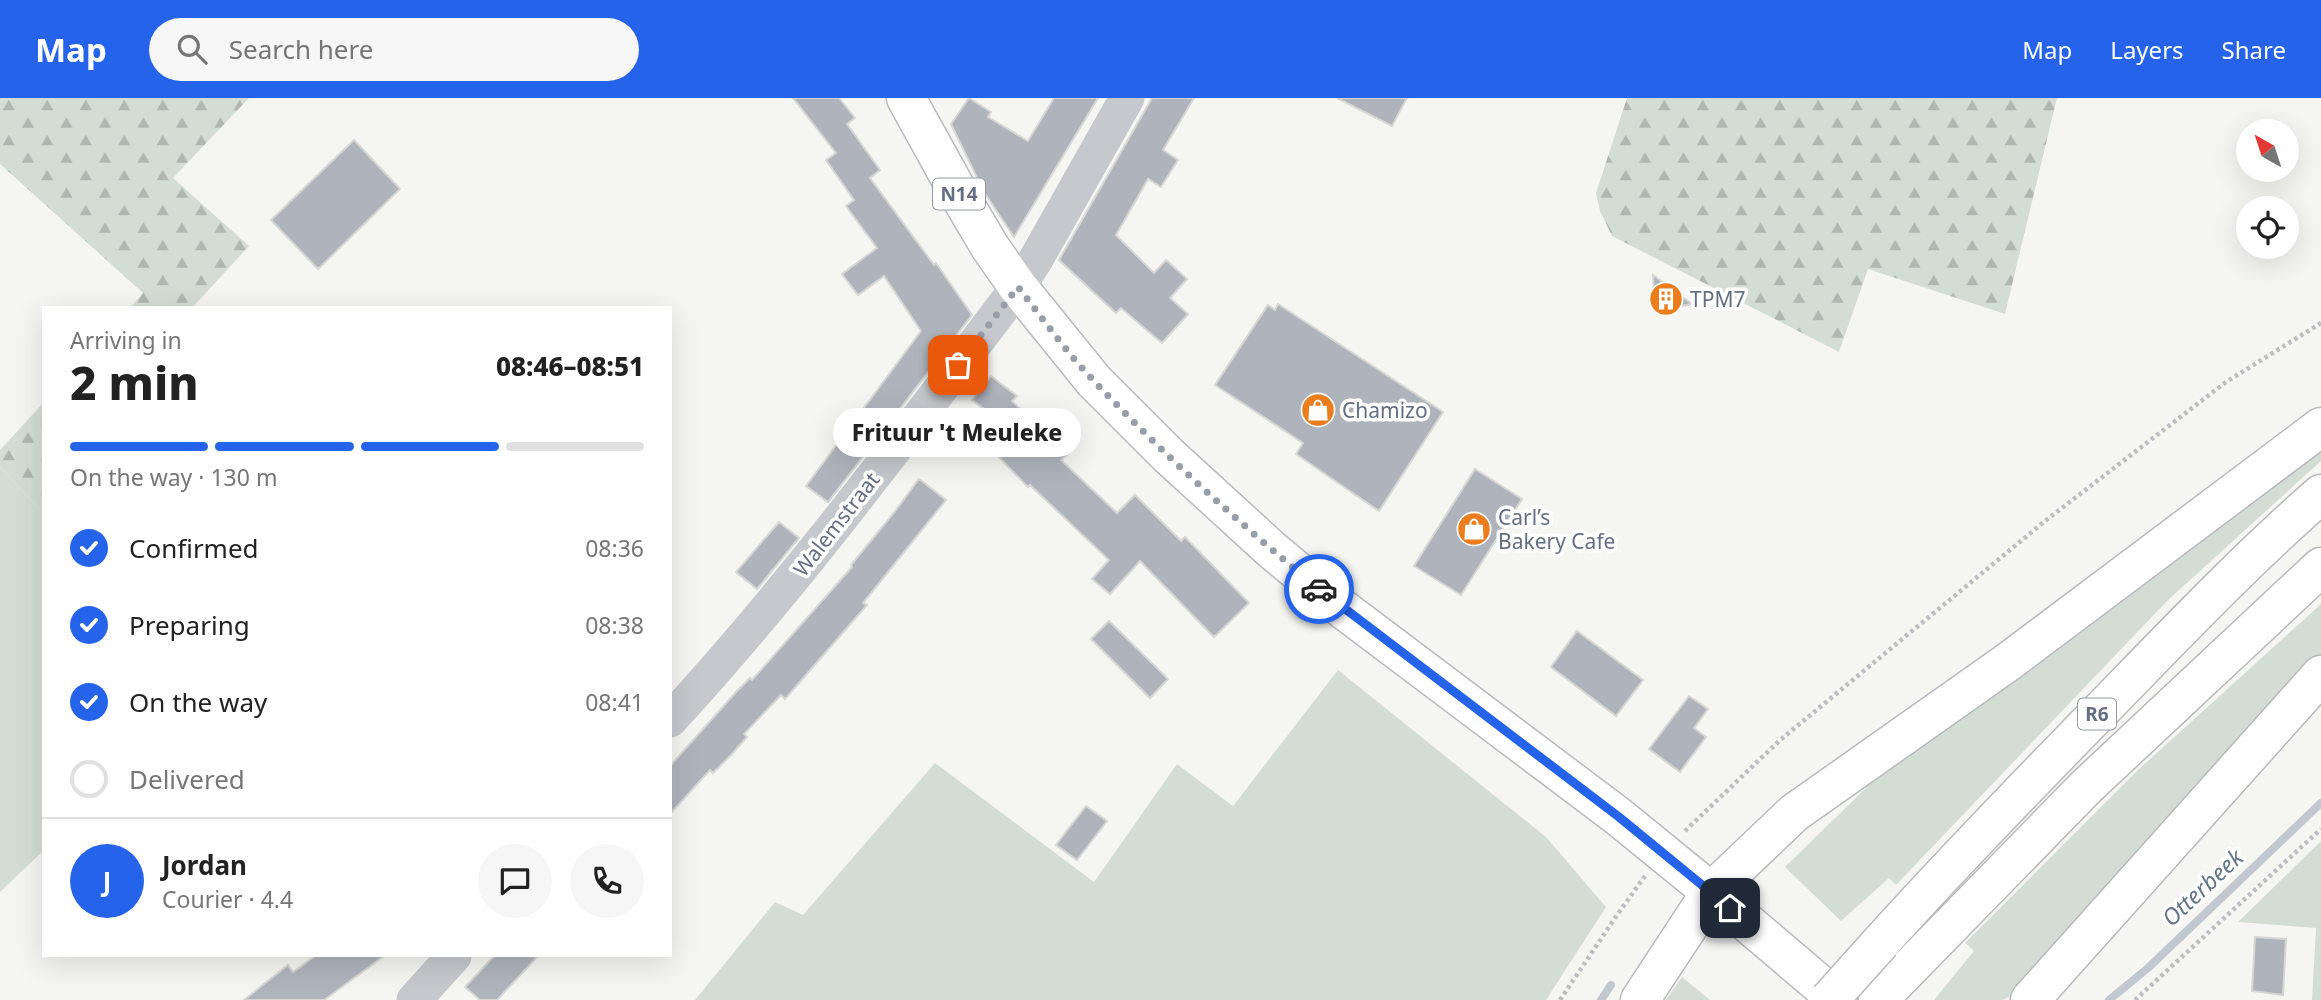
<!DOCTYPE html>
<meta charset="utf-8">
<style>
body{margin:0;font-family:"Noto Sans",sans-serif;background:#f6f6f6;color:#222;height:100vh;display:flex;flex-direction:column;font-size:26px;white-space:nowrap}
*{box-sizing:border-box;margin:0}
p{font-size:23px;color:#767676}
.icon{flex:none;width:38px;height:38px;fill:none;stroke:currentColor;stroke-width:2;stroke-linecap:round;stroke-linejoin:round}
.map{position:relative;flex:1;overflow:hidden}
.details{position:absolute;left:42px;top:208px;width:630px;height:651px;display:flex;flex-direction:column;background:#fff;border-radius:0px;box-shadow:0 7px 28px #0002}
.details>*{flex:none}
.needle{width:46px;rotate:321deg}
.buttons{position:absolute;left:2236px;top:21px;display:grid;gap:14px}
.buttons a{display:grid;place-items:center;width:63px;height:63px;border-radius:50%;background:#fff;box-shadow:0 7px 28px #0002;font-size:35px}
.pin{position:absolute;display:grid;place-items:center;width:60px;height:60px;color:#fff;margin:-30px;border-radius:14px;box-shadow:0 4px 10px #0006}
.courier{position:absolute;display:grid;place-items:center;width:70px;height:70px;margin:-35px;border:5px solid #2563eb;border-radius:50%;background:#fff;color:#222;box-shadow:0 2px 9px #0007}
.bubble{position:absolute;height:49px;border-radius:24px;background:#fff;box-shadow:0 7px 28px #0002;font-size:23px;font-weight:800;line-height:49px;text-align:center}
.headline em{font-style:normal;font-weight:800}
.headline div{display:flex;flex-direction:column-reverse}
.headline{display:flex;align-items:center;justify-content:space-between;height:119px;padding:0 28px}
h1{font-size:46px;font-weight:800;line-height:52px}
.bar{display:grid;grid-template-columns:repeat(4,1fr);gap:10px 7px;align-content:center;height:84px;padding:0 28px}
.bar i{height:9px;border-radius:5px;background:#e0e0e0}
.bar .on{background:#2563eb}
.bar p{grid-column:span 4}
.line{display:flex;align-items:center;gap:18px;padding:0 28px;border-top:2px solid #e0e0e0}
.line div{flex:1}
.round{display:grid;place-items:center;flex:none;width:74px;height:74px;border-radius:37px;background:#f6f6f6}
ol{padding:0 28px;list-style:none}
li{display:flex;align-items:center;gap:21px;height:77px}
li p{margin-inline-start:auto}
li .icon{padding:7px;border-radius:50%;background:#2563eb;color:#fff;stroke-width:4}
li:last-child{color:#767676}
li i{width:38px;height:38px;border:4px solid #e0e0e0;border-radius:50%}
header{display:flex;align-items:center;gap:42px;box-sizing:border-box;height:98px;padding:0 35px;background:#2563eb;color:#fff}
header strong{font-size:33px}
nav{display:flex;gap:38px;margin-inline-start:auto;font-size:24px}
.search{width:490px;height:63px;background:#f6f6f6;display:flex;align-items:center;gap:18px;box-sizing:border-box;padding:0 24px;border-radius:38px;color:#767676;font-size:26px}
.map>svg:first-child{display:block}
</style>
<header>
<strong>Map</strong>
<div class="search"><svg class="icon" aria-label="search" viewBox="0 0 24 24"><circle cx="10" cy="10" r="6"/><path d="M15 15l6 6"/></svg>Search here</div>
<nav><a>Map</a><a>Layers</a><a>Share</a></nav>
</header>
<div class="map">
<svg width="2321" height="902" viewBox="0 0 2321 902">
<defs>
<pattern id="forest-firs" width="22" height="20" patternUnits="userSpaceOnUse" patternTransform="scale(1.75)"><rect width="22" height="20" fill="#d4ddd3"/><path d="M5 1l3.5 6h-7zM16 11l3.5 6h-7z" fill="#b0b7b1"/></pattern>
</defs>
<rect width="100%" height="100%" fill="#f5f6f2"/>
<g fill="#d4ddd3">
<polygon points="2321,346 2321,363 2167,503 1896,787 1889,780 1841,823 1785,769 1871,685"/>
<polygon points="0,369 44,416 44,752 0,794"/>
<polygon points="2321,506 2321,557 2017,896 2002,902 1934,902 1974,853 1965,845 2138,672"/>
<polygon points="1338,572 1546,739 1606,809 1546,902 695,902 775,804 803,817 935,665 1094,784 1177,666 1233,708"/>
<polygon points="2321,743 2321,902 2312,902 2316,830 2238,824"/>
<polygon points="1682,879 1710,902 1666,902"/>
</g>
<g fill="url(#forest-firs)">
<polygon points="0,0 249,0 173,80 249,148 192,210 130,210 143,195 0,66"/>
<polygon points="1627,0 2057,0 2005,216 1868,171 1839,254 1612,138 1600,113 1596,95"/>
<polygon points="44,304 44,416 0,369 0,352"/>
</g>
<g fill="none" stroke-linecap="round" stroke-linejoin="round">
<g stroke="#c1c8d0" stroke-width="8">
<polyline points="1601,902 1611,887"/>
<polyline points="2109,902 2148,870 2321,705"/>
</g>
</g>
<g fill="#afb4bc" stroke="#d6d7d4" stroke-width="2">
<polygon points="793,0 839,0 855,20 847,26 880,72 870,80 934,167 936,165 972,217 828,404 806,388 921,233 884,178 858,197 842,176 877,150 846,108 854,102 826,62 836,55"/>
<polygon points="969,0 991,14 988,19 1028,43 1054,0 1098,0 1014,139 984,94 951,26"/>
<polygon points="1152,0 1194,0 1163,52 1178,62 1161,89 1148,81 1116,137 1154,175 1166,162 1187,181 1170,200 1188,216 1162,245 1121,210 1116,215 1059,162"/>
<polygon points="1337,0 1407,0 1392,28"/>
<polygon points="354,42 400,91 318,171 271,122"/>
<polygon points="1653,177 1692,206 1672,210 1668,216 1649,203 1654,196"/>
<polygon points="1278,206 1443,314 1379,413 1296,356 1303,345 1215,287 1268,207 1275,212"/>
<polygon points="991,278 1017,298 1012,303 1067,357 1061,362 1117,415 1135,397 1181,443 1185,439 1249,505 1214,539 1140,463 1110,496 1092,481 1109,462 1030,387 1028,389 991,351 1013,332 972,302"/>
<polygon points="1475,371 1522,401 1461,497 1414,468"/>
<polygon points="919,381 946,402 863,505 867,507 785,601 781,597 744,636 747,639 731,657 713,675 710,672 670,716 670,668 737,593 750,580 752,582 852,469 851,467 893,416"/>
<polygon points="779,424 799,440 757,491 736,474"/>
<polygon points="1109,523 1168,581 1150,600 1091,541"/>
<polygon points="1577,533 1643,582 1616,618 1551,569"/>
<polygon points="1689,598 1708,611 1694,630 1706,639 1680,674 1649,651"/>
<polygon points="1086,708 1107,723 1077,762 1056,747"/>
<polygon points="2255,839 2286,841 2283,897 2252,893"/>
<polygon points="315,858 384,858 324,902 244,902 288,867 293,874"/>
<polygon points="494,858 538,858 497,902 480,902 465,889"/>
</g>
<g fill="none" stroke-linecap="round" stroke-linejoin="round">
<g stroke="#b8babf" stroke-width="41">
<polyline id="major" points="906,0 964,105 990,149 1018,189 1094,283 1168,357 1272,452 1344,512 1619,719 1711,794 1838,902"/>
</g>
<g stroke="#b7b9bd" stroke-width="41">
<g id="highway">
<path d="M1881,844c75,-83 153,-163 231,-243 68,-70 136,-141 209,-205"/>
<polyline points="1640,902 1711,794 1794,715 2008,564 2321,329"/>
<polyline points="1878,902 2086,689 2321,469"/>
<polyline points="2030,902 2321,577"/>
</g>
</g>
<g stroke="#bcbec1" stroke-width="4.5" stroke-dasharray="3.5 3.5" stroke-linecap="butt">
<polyline points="1685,733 1779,643 2045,423 2226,284 2321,225"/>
<polyline points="1560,902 1617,817 1645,778"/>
<polyline points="2135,902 2321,731"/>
</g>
<g stroke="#c5c8cc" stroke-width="35">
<path d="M670,622c126,-137 236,-286 348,-433l18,-28 91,-161"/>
<polyline points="414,902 454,858"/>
</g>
<use href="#major" stroke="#fff" stroke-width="38"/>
<use href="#highway" stroke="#fff" stroke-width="38"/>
<g stroke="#b7b9bd" stroke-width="41" stroke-linecap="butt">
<polyline id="highway-bridge" points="1829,902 1881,844"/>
</g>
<use href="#highway-bridge" stroke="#fff" stroke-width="38"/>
</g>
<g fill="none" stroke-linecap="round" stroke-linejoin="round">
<path stroke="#969eaa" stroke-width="7" stroke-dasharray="0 12.6" d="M958,267l60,-78c25,32 49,66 77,95 70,74 146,143 224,207"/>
<polyline stroke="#2563eb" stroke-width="9" points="1319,491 1619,719 1730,810"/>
</g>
<defs>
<g id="building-disc" transform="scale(1.75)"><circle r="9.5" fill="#eb7d1c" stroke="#fff"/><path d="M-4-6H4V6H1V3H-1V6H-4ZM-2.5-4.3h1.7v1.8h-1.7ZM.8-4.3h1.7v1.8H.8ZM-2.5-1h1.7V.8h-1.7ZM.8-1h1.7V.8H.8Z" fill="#fff"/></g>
<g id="shop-disc" transform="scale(1.75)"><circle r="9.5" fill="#eb7d1c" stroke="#fff"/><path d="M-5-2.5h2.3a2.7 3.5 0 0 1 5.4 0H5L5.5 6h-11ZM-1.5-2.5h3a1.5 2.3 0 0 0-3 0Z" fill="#fff"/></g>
</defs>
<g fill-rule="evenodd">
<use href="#building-disc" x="1666" y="201"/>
<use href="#shop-disc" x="1318" y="312"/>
<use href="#shop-disc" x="1474" y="431"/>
</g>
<g text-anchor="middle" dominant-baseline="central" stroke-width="7" stroke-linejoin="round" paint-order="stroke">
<g fill="#fff" stroke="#929aa9" stroke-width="2">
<rect x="933" y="80.5" width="52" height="31" rx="5"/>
<rect x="2078" y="600.5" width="38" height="31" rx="5"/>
</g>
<g font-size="19" font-weight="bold" fill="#636e84">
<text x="959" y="96">N14</text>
<text x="2097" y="616">R6</text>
</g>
<g font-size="21" fill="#636e84" stroke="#fff" text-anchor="start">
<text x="1690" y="201">TPM7</text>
<text x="1342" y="312">Chamizo</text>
<text x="1498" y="419">Carl’s<tspan x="1498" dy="24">Bakery Cafe</tspan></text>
</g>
<g font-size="21" fill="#636e84" stroke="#fff">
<text transform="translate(836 426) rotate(-52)">Walemstraat</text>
</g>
<g font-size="23" font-style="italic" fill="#637588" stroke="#fff">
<text transform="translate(2202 789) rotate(-43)">Otterbeek</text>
</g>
</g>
</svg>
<div class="buttons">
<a><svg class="needle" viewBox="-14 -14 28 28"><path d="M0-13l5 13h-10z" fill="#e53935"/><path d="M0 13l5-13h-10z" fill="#767676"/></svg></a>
<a><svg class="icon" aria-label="locate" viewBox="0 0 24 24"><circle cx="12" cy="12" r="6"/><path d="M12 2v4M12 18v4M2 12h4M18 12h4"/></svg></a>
</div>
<div class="pin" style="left:958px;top:267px;background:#ea580c"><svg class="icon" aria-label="bag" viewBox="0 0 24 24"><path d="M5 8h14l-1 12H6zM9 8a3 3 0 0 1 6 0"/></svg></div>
<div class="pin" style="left:1730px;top:810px;background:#1f2937"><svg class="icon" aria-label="home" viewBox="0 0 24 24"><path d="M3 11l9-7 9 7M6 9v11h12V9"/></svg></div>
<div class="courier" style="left:1319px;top:491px"><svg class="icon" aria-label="car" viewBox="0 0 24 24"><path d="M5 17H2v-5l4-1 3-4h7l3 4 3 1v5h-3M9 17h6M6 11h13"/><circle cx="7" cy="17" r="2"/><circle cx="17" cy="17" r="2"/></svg></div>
<div class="bubble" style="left:833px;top:310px;width:248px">Frituur 't Meuleke</div>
<section class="details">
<div class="headline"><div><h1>2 min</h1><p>Arriving in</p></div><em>08:46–08:51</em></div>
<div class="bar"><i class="on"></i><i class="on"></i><i class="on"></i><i></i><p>On the way · 130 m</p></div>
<ol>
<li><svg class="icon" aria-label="check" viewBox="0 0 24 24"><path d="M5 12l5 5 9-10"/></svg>Confirmed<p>08:36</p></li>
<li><svg class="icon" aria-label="check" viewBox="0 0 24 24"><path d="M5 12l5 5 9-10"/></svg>Preparing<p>08:38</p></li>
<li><svg class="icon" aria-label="check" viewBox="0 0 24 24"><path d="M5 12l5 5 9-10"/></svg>On the way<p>08:41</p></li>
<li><i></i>Delivered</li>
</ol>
<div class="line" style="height:126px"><b class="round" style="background:#2563eb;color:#fff">J</b><div><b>Jordan</b><p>Courier · 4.4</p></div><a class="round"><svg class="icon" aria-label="chat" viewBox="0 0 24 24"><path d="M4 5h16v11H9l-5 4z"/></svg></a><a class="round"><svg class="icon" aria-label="phone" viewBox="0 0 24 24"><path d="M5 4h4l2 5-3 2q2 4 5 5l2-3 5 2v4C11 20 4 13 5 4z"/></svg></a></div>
</section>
</div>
